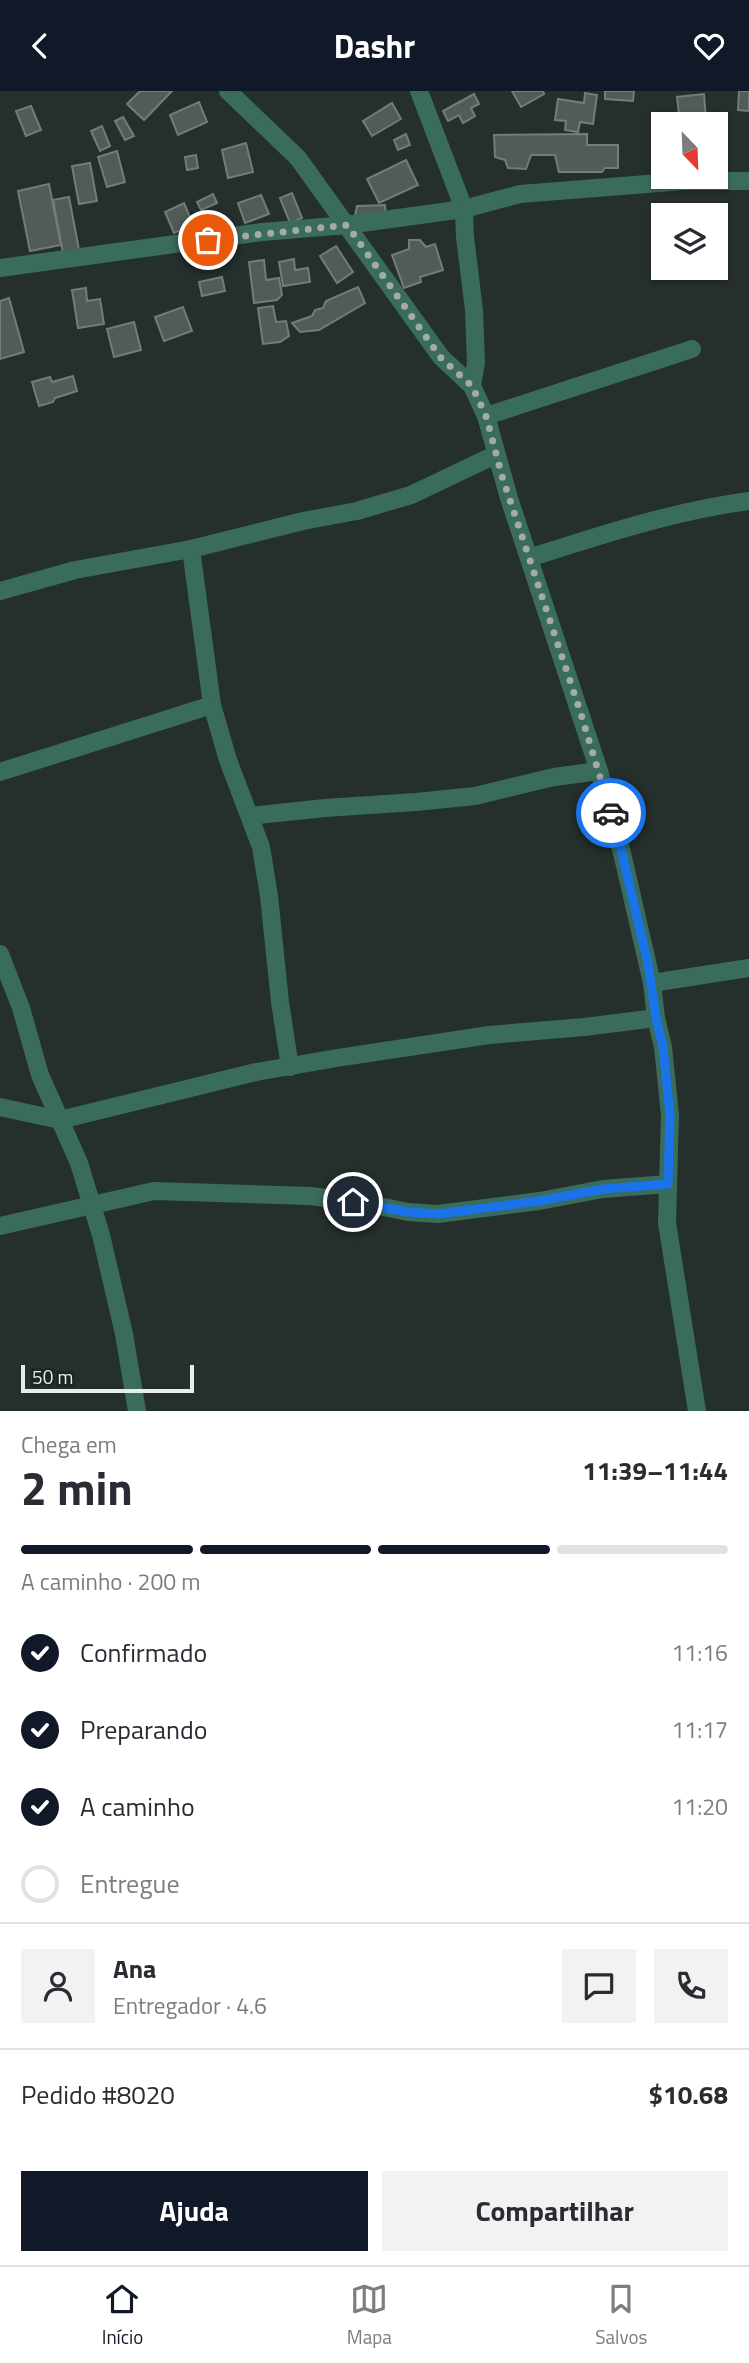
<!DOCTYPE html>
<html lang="pt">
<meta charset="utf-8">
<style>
body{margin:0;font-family:"Titillium Web",sans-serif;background:#f2f2f3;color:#2b2b33;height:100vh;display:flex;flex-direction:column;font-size:26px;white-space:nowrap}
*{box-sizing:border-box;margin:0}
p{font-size:23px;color:#7c7c81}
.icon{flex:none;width:38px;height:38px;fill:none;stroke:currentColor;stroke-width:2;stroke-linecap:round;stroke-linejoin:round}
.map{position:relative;height:1320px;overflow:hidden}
.details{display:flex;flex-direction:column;background:#fff;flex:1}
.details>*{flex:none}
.needle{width:46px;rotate:157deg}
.buttons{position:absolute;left:651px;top:21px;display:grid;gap:14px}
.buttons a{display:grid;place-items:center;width:77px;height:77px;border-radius:0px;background:#fff;box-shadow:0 2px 5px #0004;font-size:35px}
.scale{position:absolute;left:21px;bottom:18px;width:173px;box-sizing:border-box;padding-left:7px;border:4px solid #e7edeb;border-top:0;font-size:19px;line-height:24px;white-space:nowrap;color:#e7edeb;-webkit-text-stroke:5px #1c2522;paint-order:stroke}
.pin{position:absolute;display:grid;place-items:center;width:60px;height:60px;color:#fff;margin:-30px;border:4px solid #fff;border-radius:50%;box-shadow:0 2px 7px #0007}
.courier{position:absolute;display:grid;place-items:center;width:70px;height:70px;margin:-35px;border:5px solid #1a73e8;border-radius:50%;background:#fff;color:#222;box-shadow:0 2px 9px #0007}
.summary em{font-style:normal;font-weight:700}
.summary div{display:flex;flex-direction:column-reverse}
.summary{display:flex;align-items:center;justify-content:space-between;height:119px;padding:0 21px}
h1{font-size:46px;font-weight:700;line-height:52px}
.bar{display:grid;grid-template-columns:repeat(4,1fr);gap:10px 7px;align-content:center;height:84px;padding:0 21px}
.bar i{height:9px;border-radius:5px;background:#e1e1e2}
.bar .selected{background:#111827}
.bar p{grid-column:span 4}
.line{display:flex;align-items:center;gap:18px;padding:0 21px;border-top:2px solid #e1e1e2}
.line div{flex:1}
.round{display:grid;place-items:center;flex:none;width:74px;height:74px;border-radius:0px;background:#f2f2f3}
ol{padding:0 21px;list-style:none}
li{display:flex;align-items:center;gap:21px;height:77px}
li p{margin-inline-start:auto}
li .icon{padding:7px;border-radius:50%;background:#111827;color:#fff;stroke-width:4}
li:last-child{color:#7c7c81}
li i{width:38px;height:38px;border:4px solid #e1e1e2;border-radius:50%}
.button{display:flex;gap:14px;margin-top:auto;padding:14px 21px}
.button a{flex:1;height:80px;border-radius:0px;background:#111827;color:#fff;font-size:28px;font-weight:700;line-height:80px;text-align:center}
.button a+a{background:#f2f2f3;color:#2b2b33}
header{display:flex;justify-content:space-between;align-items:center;height:91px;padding:0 21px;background:#111827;color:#fff;font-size:32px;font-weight:700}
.menu{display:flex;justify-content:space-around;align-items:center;height:98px;border-top:2px solid #e1e1e2;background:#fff;font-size:19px;color:#7c7c81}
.menu a{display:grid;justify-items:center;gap:4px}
.menu .selected{color:#111827}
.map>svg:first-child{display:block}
</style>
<header><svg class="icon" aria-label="back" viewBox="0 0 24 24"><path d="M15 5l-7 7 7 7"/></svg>Dashr<svg class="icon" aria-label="heart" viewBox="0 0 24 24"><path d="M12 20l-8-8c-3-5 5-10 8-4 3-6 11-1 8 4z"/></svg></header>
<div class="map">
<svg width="749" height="1320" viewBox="0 0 749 1320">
<rect width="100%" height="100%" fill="#252f2b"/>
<g fill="#515b57" stroke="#727c79" stroke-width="2">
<polygon points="140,0 172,0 144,29 127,13"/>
<polygon points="512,0 543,0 544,3 521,16"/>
<polygon points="605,0 634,0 633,10 605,8"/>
<polygon points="739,0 749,0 749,20 738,19"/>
<polygon points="585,2 597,4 593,33 580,31 578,41 565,39 566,30 555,29 558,8 584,12"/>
<polygon points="474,3 479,13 471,17 475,25 463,32 459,24 448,30 443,20"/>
<polygon points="704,3 706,29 680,32 677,6"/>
<polygon points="199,11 207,31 178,44 170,24"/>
<polygon points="392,12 401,28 372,45 363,30"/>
<polygon points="31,15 41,39 26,45 16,20"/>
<polygon points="123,26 134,45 125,49 115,30"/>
<polygon points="102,35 110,55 100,60 91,40"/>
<polygon points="406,43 410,54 398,59 394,49"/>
<polygon points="587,43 587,54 618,54 618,77 605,77 602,81 559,81 555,64 531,64 526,78 508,77 505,69 495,66 494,44"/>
<polygon points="246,52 253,81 228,87 222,59"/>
<polygon points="117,60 125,91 107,96 98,66"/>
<polygon points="196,64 198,77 187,79 185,66"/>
<polygon points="406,69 418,94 379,112 367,88"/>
<polygon points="90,72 97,110 79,113 72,75"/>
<polygon points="49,93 61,154 30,160 18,100"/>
<polygon points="292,102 302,127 290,132 280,107"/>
<polygon points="213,103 217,112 201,119 197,111"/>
<polygon points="261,104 269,123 245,132 238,112"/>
<polygon points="69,106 79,159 63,162 53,109"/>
<polygon points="184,112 193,134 174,142 165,121"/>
<polygon points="385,114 386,128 354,130 357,115"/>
<polygon points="409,149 420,149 426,156 435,153 443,179 420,186 421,191 404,197 392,164 409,158"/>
<polygon points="336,155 353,181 337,192 320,165"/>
<polygon points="294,168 295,179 308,177 310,191 283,195 279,171"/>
<polygon points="264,169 266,189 279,187 282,204 277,209 254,212 249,171"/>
<polygon points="222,186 225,200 202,205 199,191"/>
<polygon points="358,196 365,212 319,239 300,241 292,232 312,225 315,219 323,217 326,210"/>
<polygon points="86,197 87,210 100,208 104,233 78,237 72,199"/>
<polygon points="9,207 24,261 0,268 0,210"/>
<polygon points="273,215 276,231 286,230 289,245 280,251 263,253 258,217"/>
<polygon points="183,216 192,240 164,250 155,226"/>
<polygon points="134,231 141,259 114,266 107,238"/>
<polygon points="73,285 77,300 55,307 53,311 39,315 32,291 50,286 52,291"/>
</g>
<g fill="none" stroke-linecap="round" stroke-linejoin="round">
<g stroke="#3a6c5d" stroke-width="18">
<polyline points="228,0 298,67 441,266 472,295"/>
<polyline points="419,0 464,118 465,146 474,219 476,272 472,295 486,325 509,407 599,680 622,762 652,892 656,927 663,956 670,1024 667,1132 697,1320"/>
<polyline points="0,177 262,141 347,134 464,118 520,103 685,90 749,90"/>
<polyline points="486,325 692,258"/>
<polyline points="191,458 212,614 228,669 261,756 269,805 280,911 290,976"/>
<path d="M529,467c72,-23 145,-47 220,-57"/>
<polyline points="0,500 75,479 191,458 303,430 357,420 411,404 495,364"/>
<polyline points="0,681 212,614"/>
<polyline points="250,725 325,717 416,711 475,705 554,686 599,680"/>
<polyline points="0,863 21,917 40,984 79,1072 101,1144 124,1243 137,1320"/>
<polyline points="652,892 749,877"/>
<polyline points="0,1016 60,1029 256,981 337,967 489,944 584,936 656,927"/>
<polyline points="0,1135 154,1100 311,1105 374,1114 408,1121 438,1123 539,1110 603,1098 668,1093"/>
</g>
</g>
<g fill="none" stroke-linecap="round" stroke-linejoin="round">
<polyline stroke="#a3aaa8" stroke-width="7" stroke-dasharray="0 12.6" points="208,149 347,134 441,267 472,295 486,325 502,385 580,620 611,722"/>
<polyline stroke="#1a73e8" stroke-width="9" points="353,1111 408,1121 438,1123 539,1110 603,1098 668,1093 670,1024 663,956 656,927 648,873 622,762 611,722"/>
</g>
</svg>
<div class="buttons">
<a><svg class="needle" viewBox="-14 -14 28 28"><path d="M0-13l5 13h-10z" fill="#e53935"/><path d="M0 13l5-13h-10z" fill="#7c7c81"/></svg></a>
<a><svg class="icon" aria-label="layers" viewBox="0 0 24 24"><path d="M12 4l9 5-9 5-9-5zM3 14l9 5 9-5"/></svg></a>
</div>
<div class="scale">50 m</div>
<div class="pin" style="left:208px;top:149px;background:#ea580c"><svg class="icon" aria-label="bag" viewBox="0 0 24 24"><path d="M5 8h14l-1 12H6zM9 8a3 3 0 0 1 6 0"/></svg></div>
<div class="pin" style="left:353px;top:1111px;background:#1f2937"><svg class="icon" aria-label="home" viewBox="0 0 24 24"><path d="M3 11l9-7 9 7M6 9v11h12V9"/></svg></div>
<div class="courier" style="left:611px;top:722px"><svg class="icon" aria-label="car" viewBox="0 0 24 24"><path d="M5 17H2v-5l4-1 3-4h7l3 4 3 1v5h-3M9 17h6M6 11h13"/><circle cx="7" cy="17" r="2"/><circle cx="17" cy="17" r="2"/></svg></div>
</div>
<section class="details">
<div class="summary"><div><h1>2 min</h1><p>Chega em</p></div><em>11:39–11:44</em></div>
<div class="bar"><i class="selected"></i><i class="selected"></i><i class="selected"></i><i></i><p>A caminho · 200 m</p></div>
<ol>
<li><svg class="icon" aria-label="check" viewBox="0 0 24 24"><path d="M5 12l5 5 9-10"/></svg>Confirmado<p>11:16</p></li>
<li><svg class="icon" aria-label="check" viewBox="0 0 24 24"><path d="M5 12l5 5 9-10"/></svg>Preparando<p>11:17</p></li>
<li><svg class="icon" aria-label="check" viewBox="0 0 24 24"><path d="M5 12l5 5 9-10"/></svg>A caminho<p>11:20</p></li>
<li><i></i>Entregue</li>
</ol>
<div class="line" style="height:126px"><a class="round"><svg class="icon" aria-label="person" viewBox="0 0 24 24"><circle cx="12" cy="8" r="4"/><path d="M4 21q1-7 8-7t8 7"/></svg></a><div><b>Ana</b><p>Entregador · 4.6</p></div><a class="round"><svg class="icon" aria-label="chat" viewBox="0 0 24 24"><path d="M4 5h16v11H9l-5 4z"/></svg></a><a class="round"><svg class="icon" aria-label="phone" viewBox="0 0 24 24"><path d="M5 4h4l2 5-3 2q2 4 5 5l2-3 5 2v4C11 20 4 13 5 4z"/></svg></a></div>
<div class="line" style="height:91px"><div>Pedido #8020</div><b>$10.68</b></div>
<div class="button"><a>Ajuda</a><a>Compartilhar</a></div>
</section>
<nav class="menu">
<a class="selected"><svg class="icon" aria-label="home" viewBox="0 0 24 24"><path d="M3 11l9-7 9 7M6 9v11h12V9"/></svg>Início</a>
<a><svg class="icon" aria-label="map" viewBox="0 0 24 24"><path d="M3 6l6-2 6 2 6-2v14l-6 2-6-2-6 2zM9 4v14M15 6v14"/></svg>Mapa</a>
<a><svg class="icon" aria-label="saved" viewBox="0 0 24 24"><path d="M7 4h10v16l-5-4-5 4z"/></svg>Salvos</a>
</nav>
